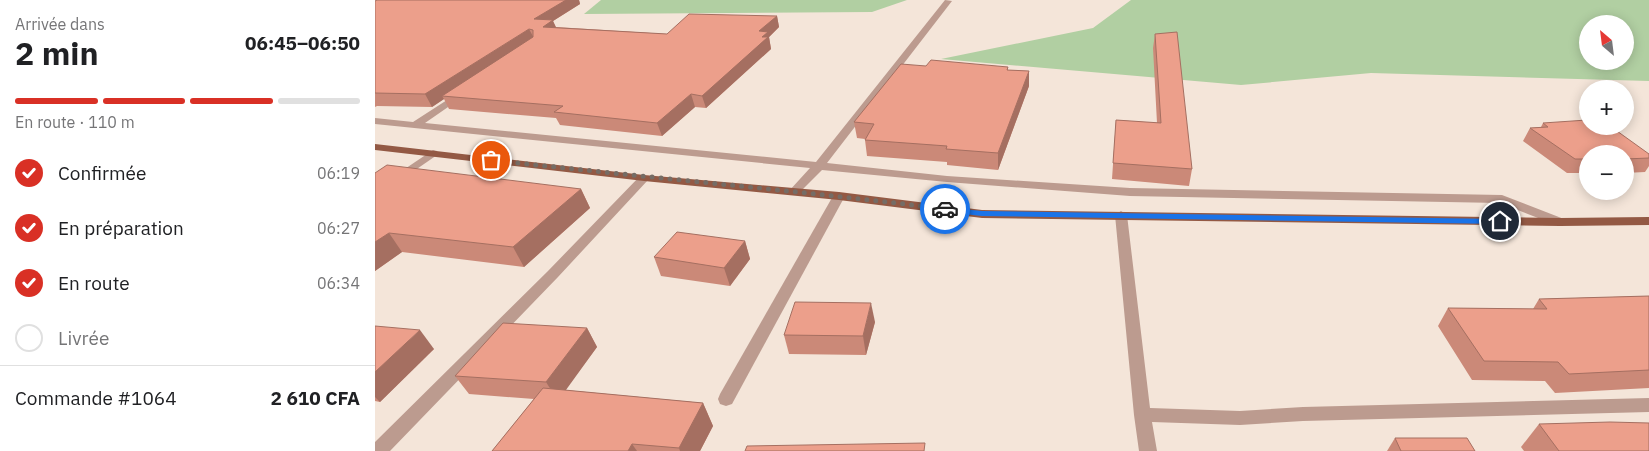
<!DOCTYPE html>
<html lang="fr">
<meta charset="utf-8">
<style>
body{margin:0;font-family:"IBM Plex Sans",sans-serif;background:#f2f2f2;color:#202124;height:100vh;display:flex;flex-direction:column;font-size:19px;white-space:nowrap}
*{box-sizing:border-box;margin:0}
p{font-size:16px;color:#757577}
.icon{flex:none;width:28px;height:28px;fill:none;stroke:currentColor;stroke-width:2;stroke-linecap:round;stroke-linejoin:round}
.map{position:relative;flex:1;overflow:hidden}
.details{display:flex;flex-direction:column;background:#fff;width:375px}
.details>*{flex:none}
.needle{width:32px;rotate:332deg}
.buttons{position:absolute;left:1204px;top:15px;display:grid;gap:10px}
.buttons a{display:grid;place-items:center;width:55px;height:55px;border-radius:50%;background:#fff;box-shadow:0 2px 12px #0003;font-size:25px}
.pin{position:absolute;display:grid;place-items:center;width:42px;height:42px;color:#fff;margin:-21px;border:2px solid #fff;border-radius:50%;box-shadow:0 1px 5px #0007}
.courier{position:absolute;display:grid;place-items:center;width:50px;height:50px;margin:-25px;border:4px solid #1a73e8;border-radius:50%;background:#fff;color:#222;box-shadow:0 1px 6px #0007}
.summary em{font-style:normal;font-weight:800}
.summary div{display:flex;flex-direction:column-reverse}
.summary{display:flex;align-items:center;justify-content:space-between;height:85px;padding:0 15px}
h1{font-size:32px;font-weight:800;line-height:38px}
.bar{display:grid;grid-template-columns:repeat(4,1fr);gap:8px 5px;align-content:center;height:60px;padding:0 15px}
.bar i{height:6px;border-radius:4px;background:#e0e0e0}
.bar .current{background:#d93025}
.bar p{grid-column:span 4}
.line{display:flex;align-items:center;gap:12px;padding:0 15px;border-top:1px solid #e0e0e0}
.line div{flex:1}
ol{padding:0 15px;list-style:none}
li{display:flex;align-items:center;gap:15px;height:55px}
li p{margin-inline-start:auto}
li .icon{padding:5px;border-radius:50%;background:#d93025;color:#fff;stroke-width:4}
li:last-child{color:#757577}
li i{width:28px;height:28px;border:2px solid #e0e0e0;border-radius:50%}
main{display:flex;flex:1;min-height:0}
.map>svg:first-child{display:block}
</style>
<main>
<section class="details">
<div class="summary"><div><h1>2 min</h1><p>Arrivée dans</p></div><em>06:45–06:50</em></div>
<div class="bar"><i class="current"></i><i class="current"></i><i class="current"></i><i></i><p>En route · 110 m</p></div>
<ol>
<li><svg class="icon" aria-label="check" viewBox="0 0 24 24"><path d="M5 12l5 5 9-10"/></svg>Confirmée<p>06:19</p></li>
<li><svg class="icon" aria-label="check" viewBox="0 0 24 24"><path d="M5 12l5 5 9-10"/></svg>En préparation<p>06:27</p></li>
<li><svg class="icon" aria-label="check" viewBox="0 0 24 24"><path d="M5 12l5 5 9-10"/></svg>En route<p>06:34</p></li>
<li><i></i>Livrée</li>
</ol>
<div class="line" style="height:65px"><div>Commande #1064</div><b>2 610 CFA</b></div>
</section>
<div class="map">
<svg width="1274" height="451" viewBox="0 0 1274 451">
<rect width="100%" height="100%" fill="#f4e5d9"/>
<g fill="#b1cfa2" fill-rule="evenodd">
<polygon points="226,0 532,0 497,12 209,14"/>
<path d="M756,0h518v81l-278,-8 -130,12 -300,-26 152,-31zM1212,24h38v37h-38z"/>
</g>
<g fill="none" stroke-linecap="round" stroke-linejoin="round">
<g fill="#bc9b8f" fill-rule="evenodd">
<polygon points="570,0 577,1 452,163 572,176 755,188 1127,195 1189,219 1191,222 1189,225 1181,225 1125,203 755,196 572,182 447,170 424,193 420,195 414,191 435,168 0,124 0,118 38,122 86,91 91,94 89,96 50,123 441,162"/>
<polygon points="58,150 62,151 63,153 62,155 0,198 0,189"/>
<polygon points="269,175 275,178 273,180 183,277 15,451 0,451 0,442 173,271 265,176"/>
<polygon points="464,192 470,196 357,404 351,406 345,404 343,399 345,394 458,196"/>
<polygon points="746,211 752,215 775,408 865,411 928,407 1274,398 1274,412 928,421 865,425 777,422 782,451 764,451 759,415 740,215"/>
</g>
<polygon fill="#935944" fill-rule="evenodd" points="0,144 269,175 464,192 607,210 1185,218 1274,217 1274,225 1185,226 607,218 464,200 269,181 0,150"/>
</g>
<g fill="#cb8978">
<polygon points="2,0 204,0 205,4 178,21 181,27 292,34 402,16 404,27 394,37 396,49 331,108 320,107 287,136 185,125 181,118 74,109 69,99 57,107 2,106 0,107 0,1"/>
<polygon points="780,34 817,169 814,186 737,179 741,120 782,123 778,48"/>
<polygon points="551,66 633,67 633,70 654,71 654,86 623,170 572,165 572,162 492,156 490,140 490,139 482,138 479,122"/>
<polygon points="1168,123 1274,154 1274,166 1270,172 1250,173 1250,154 1212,154 1212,173 1192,173 1148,141 1155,128 1166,127"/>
<polygon points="0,173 206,189 215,208 149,267 27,252 0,271"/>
<polygon points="370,241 375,259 355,286 286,276 279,257"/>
<polygon points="1274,296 1274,388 1180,393 1170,381 1097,380 1063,326 1073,308 1158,309 1164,299"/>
<polygon points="500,322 491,355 414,354 409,335"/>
<polygon points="0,326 59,349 5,402 0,401"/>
<polygon points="212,328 222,347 190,390 328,403 338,426 325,451 117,451 159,399 94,394 80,376"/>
<polygon points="1164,424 1274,451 1149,451 1146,447"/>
<polygon points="1020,438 1100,451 1012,451"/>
</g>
<g fill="#a56f61">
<polygon points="191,0 204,0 205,4 178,21 183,32 173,38 159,19"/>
<polygon points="402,16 404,27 394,37 396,49 331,108 327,96 384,31"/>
<polygon points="154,29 160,40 67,96 69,99 57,107 50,94"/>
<polygon points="654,71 654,86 623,170 623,153"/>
<polygon points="316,94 320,107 287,136 282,123"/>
<polygon points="206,189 215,208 149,267 138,247"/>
<polygon points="14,233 27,252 0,271 0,242"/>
<polygon points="370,241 375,259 355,286 349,268"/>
<polygon points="496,303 500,322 491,355 488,336"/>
<polygon points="212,328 222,347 183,401 171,382"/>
<polygon points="45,330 59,349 5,402 0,397 0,372"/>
<polygon points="328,403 338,426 325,451 305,451 304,448"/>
<polygon points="257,444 262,451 253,451"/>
</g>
<g fill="#ec9f8b" stroke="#a56f61">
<polygon points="2,0 191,0 159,19 178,20 168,27 292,34 314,14 402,16 384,31 393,32 387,37 393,37 327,96 316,94 282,123 179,112 188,106 67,96 158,37 158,30 154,29 50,94 0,93 0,1"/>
<polygon points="802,32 817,169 738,163 741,120 786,123 780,34"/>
<polygon points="556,60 633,67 632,70 654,71 623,153 571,149 572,146 490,140 499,124 479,122 526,64 551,66"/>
<polygon points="1212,120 1212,126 1235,126 1274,154 1274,158 1250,159 1250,154 1212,154 1212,159 1200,159 1155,128 1173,127 1168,123"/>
<polygon points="12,165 206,189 138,247 14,233 0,242 0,173"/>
<polygon points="302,232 370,241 349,268 279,257"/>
<polygon points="1274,296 1274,370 1194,374 1183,362 1109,361 1073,308 1172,309 1164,299"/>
<polygon points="420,302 496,303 488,336 409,335"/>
<polygon points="128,323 212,328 171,382 80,376"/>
<polygon points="0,326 45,330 0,372"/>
<polygon points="168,388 328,403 304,448 257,444 253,451 117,451"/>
<polygon points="1235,422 1274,423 1274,451 1184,451 1164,424"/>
<polygon points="1020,438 1092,438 1100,451 1026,451"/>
<polygon points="550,443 549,451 370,451 372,446"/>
</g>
<polygon fill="#1a73e8" points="567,207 607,211 1125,219 1129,221 1125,224 607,216 570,212 566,209"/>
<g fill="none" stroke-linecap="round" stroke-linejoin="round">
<path stroke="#756c65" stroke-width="5" stroke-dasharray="0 9" d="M116,160c151,17 302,30 454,49"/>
</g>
</svg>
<div class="buttons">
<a><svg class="needle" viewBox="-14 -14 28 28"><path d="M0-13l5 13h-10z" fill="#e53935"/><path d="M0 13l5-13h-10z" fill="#757577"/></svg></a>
<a>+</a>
<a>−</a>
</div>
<div class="pin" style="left:116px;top:160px;background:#ea580c"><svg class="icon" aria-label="bag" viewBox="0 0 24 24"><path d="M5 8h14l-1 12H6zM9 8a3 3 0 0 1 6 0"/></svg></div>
<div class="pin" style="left:1125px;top:221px;background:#1f2937"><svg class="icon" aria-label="home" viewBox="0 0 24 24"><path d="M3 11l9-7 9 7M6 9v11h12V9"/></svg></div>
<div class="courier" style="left:570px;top:209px"><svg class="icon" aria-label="car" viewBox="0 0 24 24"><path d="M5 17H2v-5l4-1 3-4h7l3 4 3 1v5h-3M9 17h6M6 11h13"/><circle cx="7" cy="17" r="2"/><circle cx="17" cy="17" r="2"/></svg></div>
</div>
</main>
